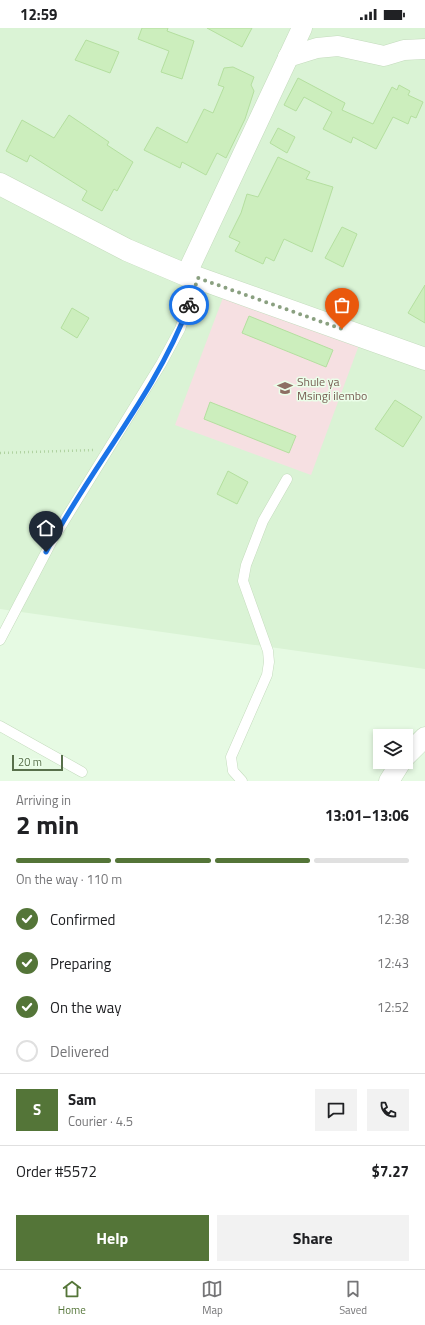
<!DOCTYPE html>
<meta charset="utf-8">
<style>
body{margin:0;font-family:"Titillium Web",sans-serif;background:#f2f2f2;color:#202124;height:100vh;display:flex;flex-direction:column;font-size:15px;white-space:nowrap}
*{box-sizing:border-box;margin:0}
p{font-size:13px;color:#757577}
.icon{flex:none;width:22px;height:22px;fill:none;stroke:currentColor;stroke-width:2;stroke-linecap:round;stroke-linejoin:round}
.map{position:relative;height:753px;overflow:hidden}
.sheet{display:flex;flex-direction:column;background:#fff;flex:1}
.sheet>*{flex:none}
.fabs{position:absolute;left:373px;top:701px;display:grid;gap:8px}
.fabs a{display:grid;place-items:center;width:40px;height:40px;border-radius:0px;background:#fff;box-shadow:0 2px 6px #0003;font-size:20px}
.scale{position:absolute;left:12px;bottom:10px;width:51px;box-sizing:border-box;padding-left:4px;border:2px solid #58704b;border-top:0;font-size:11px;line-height:14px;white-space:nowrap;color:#58704b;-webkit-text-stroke:3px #ebfee9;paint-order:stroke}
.pin{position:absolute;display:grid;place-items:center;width:34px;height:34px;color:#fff;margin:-41px -17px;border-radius:50% 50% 50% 0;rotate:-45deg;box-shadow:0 0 4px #0007}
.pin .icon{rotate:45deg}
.courier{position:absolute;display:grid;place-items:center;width:40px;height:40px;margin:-20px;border:3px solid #1a73e8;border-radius:50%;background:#fff;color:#222;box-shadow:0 1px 5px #0007}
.headline em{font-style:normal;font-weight:700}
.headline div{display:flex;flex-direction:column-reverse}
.headline{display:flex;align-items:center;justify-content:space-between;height:68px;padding:0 16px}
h1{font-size:26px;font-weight:700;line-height:30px}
.bar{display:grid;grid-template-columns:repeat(4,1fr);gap:6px 4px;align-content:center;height:48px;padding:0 16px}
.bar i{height:5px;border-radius:3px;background:#e0e0e0}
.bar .on{background:#547538}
.bar p{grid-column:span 4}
.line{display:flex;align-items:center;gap:10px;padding:0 16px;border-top:1px solid #e0e0e0}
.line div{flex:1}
.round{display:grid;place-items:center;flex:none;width:42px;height:42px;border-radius:0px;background:#f2f2f2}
ol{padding:0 16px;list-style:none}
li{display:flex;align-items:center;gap:12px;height:44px}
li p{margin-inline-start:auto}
li .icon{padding:4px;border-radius:50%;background:#547538;color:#fff;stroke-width:4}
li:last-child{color:#757577}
li i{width:22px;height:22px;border:2px solid #e0e0e0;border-radius:50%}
.cta{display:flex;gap:8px;margin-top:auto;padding:8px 16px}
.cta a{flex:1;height:46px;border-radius:0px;background:#547538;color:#fff;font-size:16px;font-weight:700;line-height:46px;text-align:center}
.cta a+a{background:#f2f2f2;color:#202124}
.status{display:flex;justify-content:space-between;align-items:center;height:28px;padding:0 20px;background:#fff;direction:ltr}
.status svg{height:11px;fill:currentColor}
.menu{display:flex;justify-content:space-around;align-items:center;height:56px;border-top:1px solid #e0e0e0;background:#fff;font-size:11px;color:#757577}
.menu a{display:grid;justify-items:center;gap:2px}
.menu .on{color:#547538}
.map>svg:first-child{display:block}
</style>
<div class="status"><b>12:59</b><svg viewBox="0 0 49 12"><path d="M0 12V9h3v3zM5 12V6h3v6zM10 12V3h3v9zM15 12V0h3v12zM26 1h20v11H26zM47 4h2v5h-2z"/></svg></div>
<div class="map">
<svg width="425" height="753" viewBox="0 0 425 753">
<rect width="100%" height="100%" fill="#e6fae3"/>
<polygon fill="#daf3d5" points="0,0 425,0 425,641 0,581"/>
<polygon fill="#f6e0e2" points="224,267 359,317 311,447 175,397"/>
<g fill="#cceebd" stroke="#b4df9f">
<polygon points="142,0 168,0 167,3 194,13 182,51 161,44 169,23 138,11"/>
<polygon points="207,0 252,0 242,19"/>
<polygon points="86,12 119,24 110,45 75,32"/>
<polygon points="233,39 254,49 251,57 254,63 245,91 226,130 217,125 206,147 182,134 180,140 144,122 157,99 187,115 204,81 213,85 224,59 218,57 224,40"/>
<polygon points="298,50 345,75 342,82 373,96 392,59 397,62 399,57 410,63 408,67 423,74 416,90 411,88 408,96 393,89 376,121 353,109 351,115 323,101 332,84 304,69 296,83 284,77"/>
<polygon points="69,87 109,114 107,117 133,134 117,163 114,161 102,183 82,172 87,163 30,127 27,134 6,123 22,92 54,110"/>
<polygon points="278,100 295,109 287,125 270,115"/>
<polygon points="278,129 310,144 306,151 333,159 312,224 284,211 274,233 266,229 263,236 235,223 240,214 229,209 241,185 247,166 258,169"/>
<polygon points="342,199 357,206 343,239 325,230"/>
<polygon points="425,257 425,295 408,285"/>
<polygon points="72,280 89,290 77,310 61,300"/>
<polygon points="249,288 333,322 326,339 242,305"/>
<polygon points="395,372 422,389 403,419 375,401"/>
<polygon points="210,374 296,408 289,425 204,391"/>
<polygon points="228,443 248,454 237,476 217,466"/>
</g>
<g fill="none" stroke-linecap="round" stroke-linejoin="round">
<g stroke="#c4dbbd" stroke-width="11">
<g id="service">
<polyline points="0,612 53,511 161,336 180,301 198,250"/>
<polyline points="0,698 82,744"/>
<polyline points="242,753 233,743 231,729 267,647 269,634 268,623 243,553 246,537 263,493 287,451"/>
</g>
</g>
<g stroke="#c4dbbd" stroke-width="21">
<g id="minor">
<polyline points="288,29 317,20 338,18 384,28 404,22 425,21"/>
<polyline points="186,247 302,0"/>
<polyline points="406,728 425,709"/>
<polyline points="389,753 401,734"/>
</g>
</g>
<g stroke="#c4dbbd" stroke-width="23">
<polyline id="tertiary" points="0,156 127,222 186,247 198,250 425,331"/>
</g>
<polyline stroke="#b0d2a1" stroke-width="2.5" stroke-dasharray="1 3" stroke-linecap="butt" points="0,425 93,422"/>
<use href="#service" stroke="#fff" stroke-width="10"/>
<use href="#minor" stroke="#fff" stroke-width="20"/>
<use href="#tertiary" stroke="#fff" stroke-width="22"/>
</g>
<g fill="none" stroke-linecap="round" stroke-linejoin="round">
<polyline stroke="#8aa080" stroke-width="4" stroke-dasharray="0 7.2" points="189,277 198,250 342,301"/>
<path stroke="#1a73e8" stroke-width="5" d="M46,524c44,-84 110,-158 143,-247"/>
</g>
<defs>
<g id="school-bare" transform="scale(1.2)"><path d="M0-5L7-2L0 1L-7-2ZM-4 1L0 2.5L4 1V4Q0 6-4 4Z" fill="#8d6e63" stroke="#ebfee9" stroke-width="2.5" paint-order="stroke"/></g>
</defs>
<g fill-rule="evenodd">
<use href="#school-bare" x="285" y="360"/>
</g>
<g text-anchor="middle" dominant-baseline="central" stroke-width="3" stroke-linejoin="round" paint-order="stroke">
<g font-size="12" fill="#785e54" stroke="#ebfee9" text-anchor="start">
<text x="297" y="353">Shule ya<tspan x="297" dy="14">Msingi ilembo</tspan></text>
</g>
</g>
</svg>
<div class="fabs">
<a><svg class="icon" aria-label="layers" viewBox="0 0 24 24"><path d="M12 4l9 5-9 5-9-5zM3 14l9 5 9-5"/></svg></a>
</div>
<div class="scale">20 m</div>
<div class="pin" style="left:342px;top:301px;background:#ea580c"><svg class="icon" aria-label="bag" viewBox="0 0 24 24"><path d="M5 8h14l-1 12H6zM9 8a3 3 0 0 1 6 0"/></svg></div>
<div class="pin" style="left:46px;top:524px;background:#1f2937"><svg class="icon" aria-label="home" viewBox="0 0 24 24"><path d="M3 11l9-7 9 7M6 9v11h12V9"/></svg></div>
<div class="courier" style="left:189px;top:277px"><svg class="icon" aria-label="bike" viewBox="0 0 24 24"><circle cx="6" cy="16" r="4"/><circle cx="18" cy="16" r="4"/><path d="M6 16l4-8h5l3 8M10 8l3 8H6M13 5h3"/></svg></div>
</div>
<section class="sheet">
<div class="headline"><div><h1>2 min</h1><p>Arriving in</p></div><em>13:01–13:06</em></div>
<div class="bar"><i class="on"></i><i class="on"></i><i class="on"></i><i></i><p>On the way · 110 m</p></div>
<ol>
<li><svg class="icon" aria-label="check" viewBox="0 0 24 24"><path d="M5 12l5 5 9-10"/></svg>Confirmed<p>12:38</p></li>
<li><svg class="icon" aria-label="check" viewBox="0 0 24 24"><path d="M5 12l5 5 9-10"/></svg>Preparing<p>12:43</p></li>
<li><svg class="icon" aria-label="check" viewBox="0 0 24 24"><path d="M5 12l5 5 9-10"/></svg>On the way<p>12:52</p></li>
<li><i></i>Delivered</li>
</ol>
<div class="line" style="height:72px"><b class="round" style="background:#547538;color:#fff">S</b><div><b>Sam</b><p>Courier · 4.5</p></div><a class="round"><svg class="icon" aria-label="chat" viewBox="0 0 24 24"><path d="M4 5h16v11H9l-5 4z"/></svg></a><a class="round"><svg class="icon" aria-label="phone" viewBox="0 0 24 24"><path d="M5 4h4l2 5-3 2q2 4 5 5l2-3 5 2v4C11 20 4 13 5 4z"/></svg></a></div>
<div class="line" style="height:52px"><div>Order #5572</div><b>$7.27</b></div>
<div class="cta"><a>Help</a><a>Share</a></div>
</section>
<nav class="menu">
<a class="on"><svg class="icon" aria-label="home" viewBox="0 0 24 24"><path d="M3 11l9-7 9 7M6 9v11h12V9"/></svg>Home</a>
<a><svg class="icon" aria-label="map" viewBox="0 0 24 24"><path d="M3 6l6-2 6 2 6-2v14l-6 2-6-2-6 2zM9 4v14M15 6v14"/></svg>Map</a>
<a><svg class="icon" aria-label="saved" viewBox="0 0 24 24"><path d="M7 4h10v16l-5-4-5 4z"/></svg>Saved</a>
</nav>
